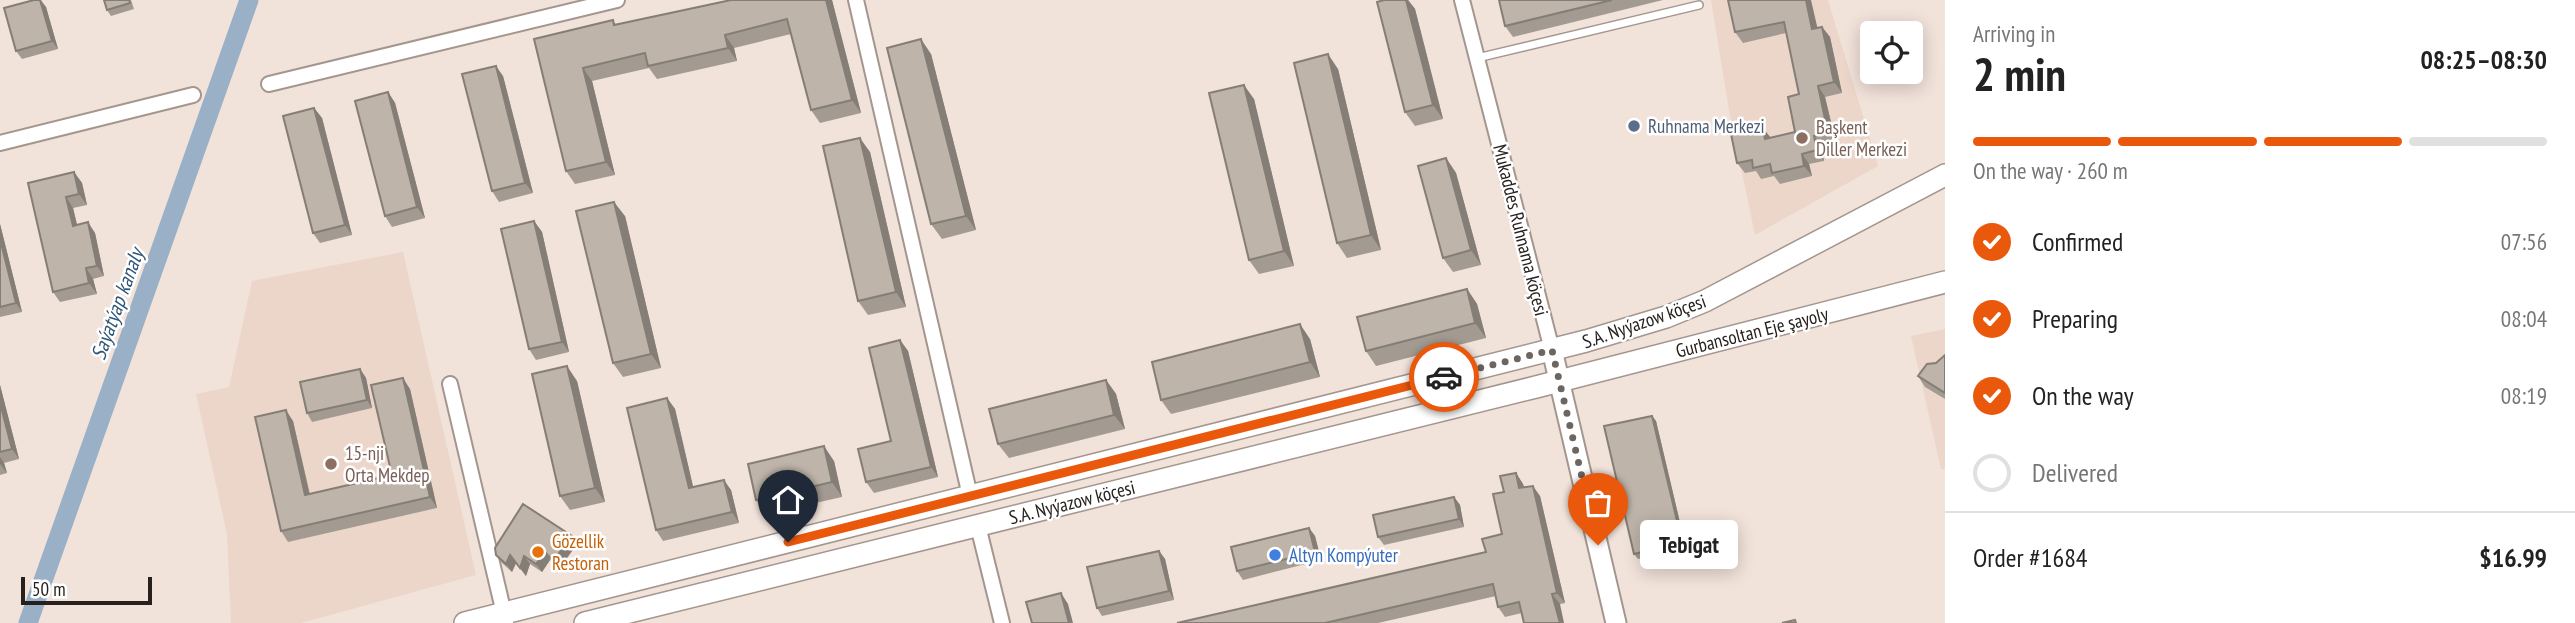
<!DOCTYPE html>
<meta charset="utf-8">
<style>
body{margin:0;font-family:"PT Sans Narrow",sans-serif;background:#f2f2f2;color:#222;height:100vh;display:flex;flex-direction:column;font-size:26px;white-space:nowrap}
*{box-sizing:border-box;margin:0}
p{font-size:23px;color:#767676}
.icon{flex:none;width:38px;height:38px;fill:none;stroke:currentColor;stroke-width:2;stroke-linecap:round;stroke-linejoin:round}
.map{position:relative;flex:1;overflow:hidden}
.panel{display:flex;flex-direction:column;background:#fff;width:630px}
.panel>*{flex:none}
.buttons{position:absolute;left:1860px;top:21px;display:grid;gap:14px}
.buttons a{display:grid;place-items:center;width:63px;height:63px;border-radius:7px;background:#fff;box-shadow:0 4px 18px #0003;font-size:35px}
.scale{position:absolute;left:21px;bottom:18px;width:131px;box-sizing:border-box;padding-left:7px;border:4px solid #26211e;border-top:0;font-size:19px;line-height:24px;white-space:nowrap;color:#26211e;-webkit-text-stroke:5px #fff;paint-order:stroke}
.pin{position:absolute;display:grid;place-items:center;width:60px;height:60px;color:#fff;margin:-72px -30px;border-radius:50% 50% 50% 0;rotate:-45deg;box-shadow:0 0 7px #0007}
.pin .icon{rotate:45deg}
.courier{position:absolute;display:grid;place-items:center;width:70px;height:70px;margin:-35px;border:5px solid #ea580c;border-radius:50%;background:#fff;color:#222;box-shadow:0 2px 9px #0007}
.bubble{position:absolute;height:49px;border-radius:7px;background:#fff;box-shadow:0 4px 18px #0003;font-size:23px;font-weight:700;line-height:49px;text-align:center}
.head em{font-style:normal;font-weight:700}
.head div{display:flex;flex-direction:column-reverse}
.head{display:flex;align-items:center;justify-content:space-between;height:119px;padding:0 28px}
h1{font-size:46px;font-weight:700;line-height:52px}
.bar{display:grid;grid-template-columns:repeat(4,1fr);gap:10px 7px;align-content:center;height:84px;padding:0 28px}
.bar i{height:9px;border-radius:5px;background:#e0e0e0}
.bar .on{background:#ea580c}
.bar p{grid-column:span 4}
.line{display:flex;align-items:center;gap:18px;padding:0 28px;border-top:2px solid #e0e0e0}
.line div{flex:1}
ol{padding:0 28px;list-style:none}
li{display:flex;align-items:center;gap:21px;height:77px}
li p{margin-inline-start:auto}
li .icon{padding:7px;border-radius:50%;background:#ea580c;color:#fff;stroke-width:4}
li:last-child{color:#767676}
li i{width:38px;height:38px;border:4px solid #e0e0e0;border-radius:50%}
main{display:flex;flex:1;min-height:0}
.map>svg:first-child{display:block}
</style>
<main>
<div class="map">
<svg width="1945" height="623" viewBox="0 0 1945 623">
<rect width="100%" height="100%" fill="#f1e2da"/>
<g fill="#ecd6ca">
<polygon points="1711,0 1828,0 1878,166 1755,235 1729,110"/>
<polygon points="403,252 476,575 301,623 231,623 227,534 196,394 229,387 252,281"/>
<polygon points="1945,329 1945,469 1941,469 1911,336"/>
</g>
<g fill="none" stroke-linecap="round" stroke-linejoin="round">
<polyline stroke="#99b0c7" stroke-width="19" points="28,623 249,0"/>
<g stroke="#a4968e" stroke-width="10">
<polyline id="lane" points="1477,58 1699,5"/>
</g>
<g stroke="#a4968e" stroke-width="18">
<g id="street">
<polyline points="856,0 970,496"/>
<polyline points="1462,0 1552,350"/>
<polyline points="269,84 617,0"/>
<polyline points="0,143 193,95"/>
<polyline points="450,384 506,622"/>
<polyline points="978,526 1002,623"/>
</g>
</g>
<g stroke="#a4968e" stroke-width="23">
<polyline id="secondary" points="1552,350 1616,623"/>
</g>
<g stroke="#a4968e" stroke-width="24">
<g id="primary">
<polyline points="465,623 1586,341 1666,317 1705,301 1945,175"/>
<polyline points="585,623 1536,387 1945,282"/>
</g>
</g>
<use href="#lane" stroke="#fff" stroke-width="7"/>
<use href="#street" stroke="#fff" stroke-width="14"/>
<use href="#secondary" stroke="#fff" stroke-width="19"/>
<use href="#primary" stroke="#fff" stroke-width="21"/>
</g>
<g fill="#a39b91">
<polygon points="34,0 41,0 46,7 58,49 22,59 16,51"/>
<polygon points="104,0 131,0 134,9 111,16 107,10"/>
<polygon points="731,0 832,0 861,113 820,123 811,110 791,34 734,48 737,61 657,79 649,68 592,81 615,175 575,184 566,171 534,39 613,20 616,25"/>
<polygon points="1384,0 1408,0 1415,9 1443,119 1415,126 1405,112"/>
<polygon points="1499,0 1663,0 1513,37 1505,26"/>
<polygon points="1728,0 1817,28 1822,27 1830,37 1842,93 1825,97 1836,143 1821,146 1824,161 1809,164 1812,176 1780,184 1774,176 1761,179 1756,171 1745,173 1737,163 1770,138 1795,132 1799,94 1786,33 1743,43 1735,32"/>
<polygon points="931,54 976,230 942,239 931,224"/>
<polygon points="1338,69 1381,250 1347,258 1337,243"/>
<polygon points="503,76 533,193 499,202 492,191"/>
<polygon points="388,92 395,103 425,218 392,227 385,216"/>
<polygon points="1254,99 1294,266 1259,274 1249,260"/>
<polygon points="314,108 322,118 352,235 320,243 313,233"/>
<polygon points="870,152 906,307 868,315 858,301"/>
<polygon points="1446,158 1456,173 1481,265 1453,272 1443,258"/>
<polygon points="74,172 82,183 87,205 73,208 77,225 95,233 104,276 93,279 97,294 60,302 53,292 28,183"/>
<polygon points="625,216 661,368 623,377 613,363"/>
<polygon points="534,221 542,232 569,352 536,360 529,349"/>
<polygon points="0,224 22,312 0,317"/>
<polygon points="1467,289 1477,304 1486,338 1376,366 1366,351"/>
<polygon points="1310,339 1320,377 1171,414 1161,400"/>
<polygon points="900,340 908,351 938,477 874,493 866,482 891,441"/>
<polygon points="1945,355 1945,399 1925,387 1918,376"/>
<polygon points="360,369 366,378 372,408 312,422 307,413"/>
<polygon points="1106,380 1116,394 1125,429 1009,458 998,444"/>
<polygon points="577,381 605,502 570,510 560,496"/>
<polygon points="0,385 19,459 4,463 7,473 0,475"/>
<polygon points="410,389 437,508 288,542 281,531 293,421 310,494 392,475"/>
<polygon points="667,398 675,409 693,487 731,490 739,523 663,541 656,530"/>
<polygon points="1652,416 1656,421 1686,548 1638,559 1634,554"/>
<polygon points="834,461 842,497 766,514 756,500"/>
<polygon points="1516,473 1523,484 1524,487 1540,496 1565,603 1505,617 1498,607 1496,596 1378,623 1177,623 1486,552 1502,534 1504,492"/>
<polygon points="1454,497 1460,505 1464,527 1384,545 1378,537"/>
<polygon points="1309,528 1315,536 1321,560 1243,580 1237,571"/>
<polygon points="577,544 559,569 550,560 542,572 530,564 526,576 516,563 512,572 502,563 496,555"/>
<polygon points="1159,551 1165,559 1174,600 1102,616 1097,608"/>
</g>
<g fill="#857e76">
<polygon points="40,0 46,7 58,49 52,41"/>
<polygon points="826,0 832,0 861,113 852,100"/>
<polygon points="1406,0 1408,0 1415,9 1443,119 1433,105"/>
<polygon points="1806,0 1811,0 1820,39 1812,29"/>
<polygon points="1822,27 1830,37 1842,93 1834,82"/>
<polygon points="725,35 734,48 737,61 728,48"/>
<polygon points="921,39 931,54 976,230 966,216"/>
<polygon points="1328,54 1338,69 1381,250 1371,235"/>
<polygon points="496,66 503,76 533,193 525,183"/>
<polygon points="583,68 592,81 615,175 606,162"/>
<polygon points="1244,85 1254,99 1294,266 1284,251"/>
<polygon points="1818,86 1825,97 1836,143 1828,133"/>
<polygon points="388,92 395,103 425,218 417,207"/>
<polygon points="314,108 322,118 352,235 345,225"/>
<polygon points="1763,128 1771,138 1765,139"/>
<polygon points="1814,136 1821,146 1824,161 1817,150"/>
<polygon points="860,138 870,152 906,307 896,292"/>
<polygon points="1802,154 1809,164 1812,176 1804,166"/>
<polygon points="1446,158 1456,173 1481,265 1471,250"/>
<polygon points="74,172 82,183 87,205 79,194"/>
<polygon points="66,197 73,208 80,237 73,226"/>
<polygon points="614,202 625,216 661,368 651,354"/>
<polygon points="534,221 542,232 569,352 562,342"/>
<polygon points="88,222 95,233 104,276 97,266"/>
<polygon points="0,224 22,312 16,303 0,239"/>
<polygon points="86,268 93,279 97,294 89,283"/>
<polygon points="1467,289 1477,304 1486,338 1475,323"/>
<polygon points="1300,324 1310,339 1320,377 1310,362"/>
<polygon points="900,340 908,351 938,477 931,467"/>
<polygon points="567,366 577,381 605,502 595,488"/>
<polygon points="360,369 366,378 372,408 367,400"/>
<polygon points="403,378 410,389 437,508 430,497"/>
<polygon points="1106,380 1116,394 1125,429 1114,415"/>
<polygon points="0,385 19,459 12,449 0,403"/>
<polygon points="667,398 675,409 696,499 689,488"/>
<polygon points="286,410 293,421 312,506 305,495"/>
<polygon points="1652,416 1656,421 1686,548 1682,542"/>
<polygon points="824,446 834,461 842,497 832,482"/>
<polygon points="0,457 4,463 7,473 0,464"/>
<polygon points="1516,473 1523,484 1527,499 1519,488"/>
<polygon points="724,480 731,490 739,523 732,512"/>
<polygon points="1533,486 1540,496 1565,603 1557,593"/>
<polygon points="1454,497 1460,505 1464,527 1459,519"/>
<polygon points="1309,528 1315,536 1321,560 1315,552"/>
<polygon points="572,536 577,544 559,569 553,561"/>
<polygon points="1159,551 1165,559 1174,600 1169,591"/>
<polygon points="545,552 550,560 542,572 536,564"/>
<polygon points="510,555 516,563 512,572 506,564"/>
<polygon points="524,556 530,564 526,576 520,568"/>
<polygon points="1061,593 1068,604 1073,623 1069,623"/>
<polygon points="1552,594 1560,604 1564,623 1560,623"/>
</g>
<g fill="#beb4a9" stroke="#857e76" stroke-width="2">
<polygon points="34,0 40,0 52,41 16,51 4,8"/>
<polygon points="104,0 129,0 130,3 107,10"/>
<polygon points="731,0 826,0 852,100 811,110 787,19 725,35 728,48 648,66 645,53 583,68 606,162 566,171 534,39 613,20 614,25"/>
<polygon points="1384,0 1406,0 1433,105 1405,112 1377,2"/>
<polygon points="1499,0 1612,0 1505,26"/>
<polygon points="1728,0 1806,0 1812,29 1822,27 1834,82 1818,86 1828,133 1814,136 1817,150 1802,154 1804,166 1772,173 1770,164 1753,168 1752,160 1737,163 1731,134 1763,128 1765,139 1795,132 1788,97 1799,94 1784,22 1735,32"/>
<polygon points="921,39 966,216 931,224 887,48"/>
<polygon points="1328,54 1371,235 1337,243 1294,63"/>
<polygon points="496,66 525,183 492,191 462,74"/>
<polygon points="1244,85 1284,251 1249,260 1209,93"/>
<polygon points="388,92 417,207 385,216 355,101"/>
<polygon points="314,108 345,225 313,233 283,116"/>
<polygon points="860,138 896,292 858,301 823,146"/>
<polygon points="1446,158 1471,250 1443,258 1418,166"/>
<polygon points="74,172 79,194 66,197 73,226 88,222 97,266 86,268 89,283 53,292 28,183"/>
<polygon points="614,202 651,354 613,363 576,211"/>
<polygon points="534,221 562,342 529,349 501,229"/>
<polygon points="0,239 16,303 0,307"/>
<polygon points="1467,289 1475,323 1366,351 1357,317"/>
<polygon points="1300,324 1310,362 1161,400 1152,362"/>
<polygon points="900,340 931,467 866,482 858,449 891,441 869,348"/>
<polygon points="1945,355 1945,393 1918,376 1927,364 1936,363"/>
<polygon points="567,366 595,488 560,496 532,374"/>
<polygon points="360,369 367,400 307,413 300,382"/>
<polygon points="403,378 430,497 281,531 255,417 286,410 305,495 392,475 371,385"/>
<polygon points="1106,380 1114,415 998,444 989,409"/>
<polygon points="667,398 689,488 724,480 732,512 656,530 627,408"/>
<polygon points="0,403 12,449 0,452"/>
<polygon points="1652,416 1682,542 1634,554 1604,426"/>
<polygon points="824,446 832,482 756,500 748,464"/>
<polygon points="1516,473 1519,488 1533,486 1557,593 1552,594 1560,623 1524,623 1519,602 1498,607 1493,584 1325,623 1177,623 1486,552 1482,539 1502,534 1493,494 1504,492 1500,476"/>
<polygon points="1454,497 1459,519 1378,537 1373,515"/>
<polygon points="523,504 572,536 553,561 545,552 536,564 524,556 520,568 510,555 506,564 496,555 495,548"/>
<polygon points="1309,528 1315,552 1237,571 1231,547"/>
<polygon points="1159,551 1169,591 1097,608 1087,567"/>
<polygon points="1061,593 1069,623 1032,623 1026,602"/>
<polygon points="1795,620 1796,623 1782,623"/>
</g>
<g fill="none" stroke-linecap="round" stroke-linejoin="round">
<polyline stroke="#6d6560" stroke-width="7" stroke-dasharray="0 12.6" points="1444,377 1552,350 1598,545"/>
<polyline stroke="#ea580c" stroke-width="9" points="788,542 1444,377"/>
</g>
<circle fill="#5c6f8a" stroke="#fff" stroke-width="2.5" cx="1634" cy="126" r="7"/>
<g fill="#8d6e63" stroke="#fff" stroke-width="2.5">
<circle cx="1802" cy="138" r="7"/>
<circle cx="331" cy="464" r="7"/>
</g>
<circle fill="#e8710a" stroke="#fff" stroke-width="2.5" cx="538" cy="552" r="7"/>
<circle fill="#3f7fe0" stroke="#fff" stroke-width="2.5" cx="1275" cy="555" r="7"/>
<g text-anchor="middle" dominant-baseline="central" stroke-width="5" stroke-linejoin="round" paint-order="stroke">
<g font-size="19" fill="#4e5e75" stroke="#fff" text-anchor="start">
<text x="1648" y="126">Ruhnama Merkezi</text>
</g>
<g font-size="19" fill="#785e54" stroke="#fff" text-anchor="start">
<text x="1816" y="127">Başkent<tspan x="1816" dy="22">Diller Merkezi</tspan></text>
<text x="345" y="453">15-nji<tspan x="345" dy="22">Orta Mekdep</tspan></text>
</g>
<g font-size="19" fill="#26211e" stroke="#fff">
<text transform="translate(1521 230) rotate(76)">Mukaddes Ruhnama köçesi</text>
<text transform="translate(1644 321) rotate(-19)">S.A. Nyýazow köçesi</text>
<text transform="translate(1752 332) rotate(-14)">Gurbansoltan Eje şayoly</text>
<text transform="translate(1072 502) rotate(-14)">S.A. Nyýazow köçesi</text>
</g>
<g font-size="19" fill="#c56008" stroke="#fff" text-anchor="start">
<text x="552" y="541">Gözellik<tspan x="552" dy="22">Restoran</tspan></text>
</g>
<g font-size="19" fill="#366cbe" stroke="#fff" text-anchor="start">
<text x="1289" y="555">Altyn Kompýuter</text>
</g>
<g font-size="21" font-style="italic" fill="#2f5577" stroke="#fff">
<text transform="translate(117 304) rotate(-70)">Saýatýap kanaly</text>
</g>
</g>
</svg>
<div class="buttons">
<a><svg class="icon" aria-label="locate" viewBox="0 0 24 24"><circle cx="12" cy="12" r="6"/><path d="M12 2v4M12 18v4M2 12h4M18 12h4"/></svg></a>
</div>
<div class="scale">50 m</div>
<div class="pin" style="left:1598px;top:545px;background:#ea580c"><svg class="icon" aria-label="bag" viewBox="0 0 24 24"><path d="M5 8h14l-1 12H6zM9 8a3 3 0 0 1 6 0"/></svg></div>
<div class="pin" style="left:788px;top:542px;background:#1f2937"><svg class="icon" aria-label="home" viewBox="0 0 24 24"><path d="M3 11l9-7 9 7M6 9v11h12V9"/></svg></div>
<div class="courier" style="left:1444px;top:377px"><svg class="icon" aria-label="car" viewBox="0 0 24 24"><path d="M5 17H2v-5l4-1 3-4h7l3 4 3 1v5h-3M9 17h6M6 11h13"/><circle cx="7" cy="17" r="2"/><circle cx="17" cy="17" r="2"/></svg></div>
<div class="bubble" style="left:1640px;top:520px;width:98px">Tebigat</div>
</div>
<section class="panel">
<div class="head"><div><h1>2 min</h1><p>Arriving in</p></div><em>08:25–08:30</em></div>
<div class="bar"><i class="on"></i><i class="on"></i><i class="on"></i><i></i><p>On the way · 260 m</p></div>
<ol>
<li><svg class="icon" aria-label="check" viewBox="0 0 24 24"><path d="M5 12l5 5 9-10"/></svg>Confirmed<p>07:56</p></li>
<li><svg class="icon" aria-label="check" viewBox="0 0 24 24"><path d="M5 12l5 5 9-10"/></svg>Preparing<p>08:04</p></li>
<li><svg class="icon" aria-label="check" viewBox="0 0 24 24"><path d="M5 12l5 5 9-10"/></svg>On the way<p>08:19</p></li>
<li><i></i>Delivered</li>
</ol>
<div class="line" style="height:91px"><div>Order #1684</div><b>$16.99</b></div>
</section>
</main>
